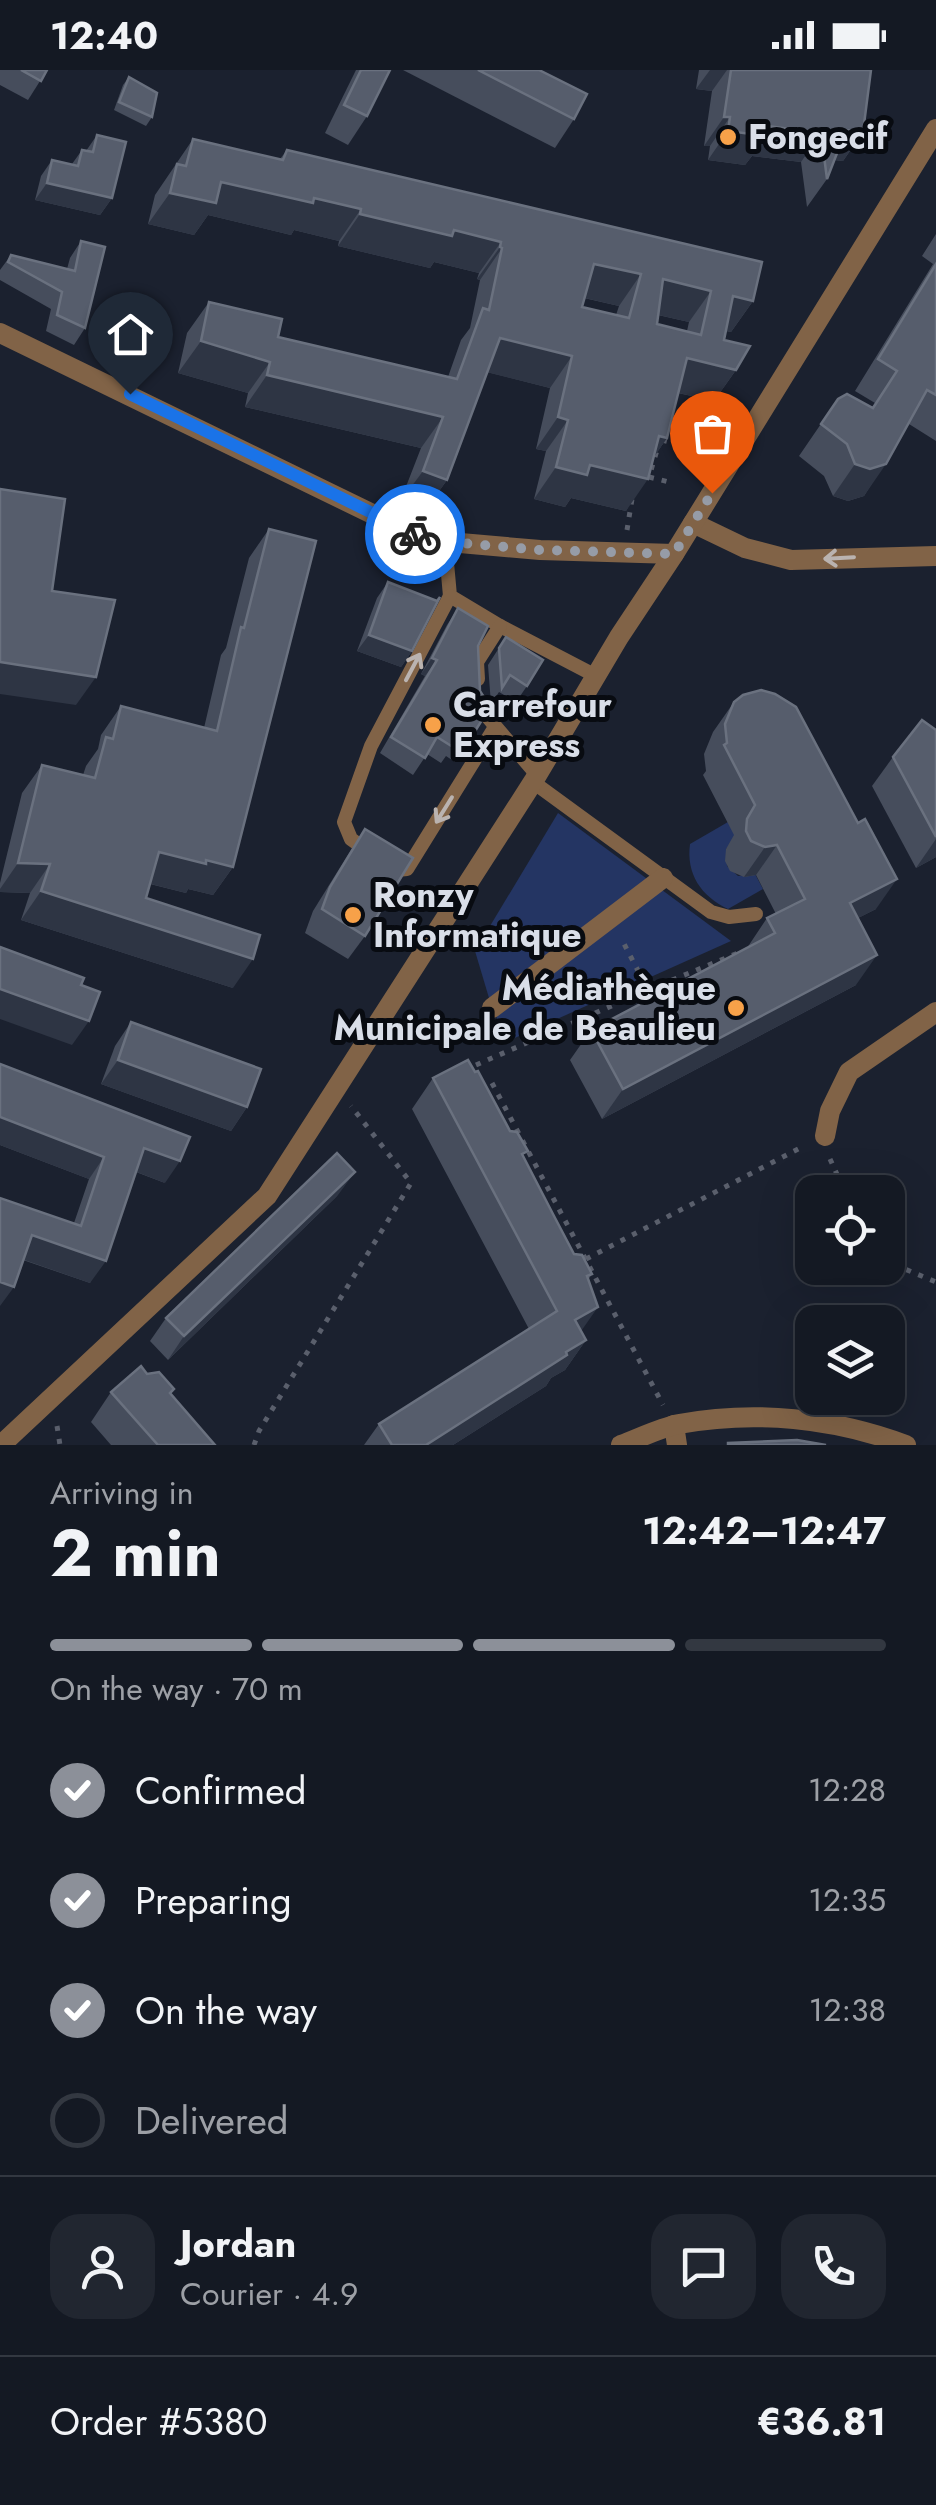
<!DOCTYPE html>
<meta charset="utf-8">
<style>
body{margin:0;font-family:Jost,sans-serif;background:#212630;color:#f1f3f6;height:100vh;display:flex;flex-direction:column;font-size:38px;white-space:nowrap}
*{box-sizing:border-box;margin:0}
p{font-size:32px;color:#9da0a6}
.icon{flex:none;width:55px;height:55px;fill:none;stroke:currentColor;stroke-width:2;stroke-linecap:round;stroke-linejoin:round}
.map{position:relative;height:1375px;overflow:hidden}
.sheet{display:flex;flex-direction:column;background:#141923;flex:1}
.sheet>*{flex:none}
.buttons{position:absolute;left:795px;top:1105px;display:grid;gap:20px}
.buttons a{display:grid;place-items:center;width:110px;height:110px;border-radius:20px;background:#141923;box-shadow:0 10px 40px #0002,0 0 0 2px #333841;font-size:50px}
.pin{position:absolute;display:grid;place-items:center;width:85px;height:85px;color:#fff;margin:-102px -42px;border-radius:50% 50% 50% 0;rotate:-45deg;box-shadow:0 0 10px #0007}
.pin .icon{rotate:45deg}
.courier{position:absolute;display:grid;place-items:center;width:100px;height:100px;margin:-50px;border:8px solid #1a73e8;border-radius:50%;background:#fff;color:#222;box-shadow:0 2px 12px #0007}
.summary em{font-style:normal;font-weight:700}
.summary div{display:flex;flex-direction:column-reverse}
.summary{display:flex;align-items:center;justify-content:space-between;height:170px;padding:0 50px}
h1{font-size:65px;font-weight:700;line-height:75px}
.bar{display:grid;grid-template-columns:repeat(4,1fr);gap:15px 10px;align-content:center;height:120px;padding:0 50px}
.bar i{height:12px;border-radius:8px;background:#333841}
.bar .selected{background:#8c9099}
.bar p{grid-column:span 4}
.line{display:flex;align-items:center;gap:25px;padding:0 50px;border-top:2px solid #333841}
.line div{flex:1}
.round{display:grid;place-items:center;flex:none;width:105px;height:105px;border-radius:30px;background:#212630}
ol{padding:0 50px;list-style:none}
li{display:flex;align-items:center;gap:30px;height:110px}
li p{margin-inline-start:auto}
li .icon{padding:10px;border-radius:50%;background:#8c9099;color:#fff;stroke-width:4}
li:last-child{color:#9da0a6}
li i{width:55px;height:55px;border:5px solid #333841;border-radius:50%}
.status{display:flex;justify-content:space-between;align-items:center;height:70px;padding:0 50px;background:#141923;direction:ltr}
.status svg{height:28px;fill:currentColor}
.map>svg:first-child{display:block}
</style>
<div class="status"><b>12:40</b><svg viewBox="0 0 49 12"><path d="M0 12V9h3v3zM5 12V6h3v6zM10 12V3h3v9zM15 12V0h3v12zM26 1h20v11H26zM47 4h2v5h-2z"/></svg></div>
<div class="map">
<svg width="936" height="1375" viewBox="0 0 936 1375">
<rect width="100%" height="100%" fill="#1b212f"/>
<g fill="#243563">
<polygon points="558,743 731,871 508,971 492,938 475,881"/>
<path d="M728,752l8,15 -10,12 1,17 11,10 17,-2 8,15 -35,20c-27,-13 -42,-35 -38,-65z"/>
</g>
<g fill="none" stroke-linecap="round" stroke-linejoin="round">
<g stroke="#5a5f6c" stroke-width="5" stroke-dasharray="5 8" stroke-linecap="butt">
<polyline points="117,293 142,292"/>
<polyline points="662,370 694,378"/>
<polyline points="644,406 649,407 657,380"/>
<polyline points="649,407 673,413"/>
<polyline points="627,460 632,429"/>
<polyline points="648,920 738,883"/>
<polyline points="476,995 648,920 621,868"/>
<polyline points="492,1013 663,1335"/>
<polyline points="830,1089 845,1122"/>
<polyline points="888,1182 900,1197 936,1212"/>
<polyline points="586,1189 804,1076"/>
<polyline points="57,1356 60,1375"/>
<polyline points="254,1375 259,1361 411,1113 351,1036"/>
</g>
<g stroke="#816347" stroke-width="14">
<polyline points="445,471 450,526 500,556 596,606"/>
<polyline points="478,609 477,592 500,556"/>
<polyline points="479,630 479,637 537,705"/>
<polyline points="533,712 711,842 729,847 756,844"/>
<polyline points="369,782 351,769 344,752 371,676 450,526"/>
<polyline points="391,797 397,800 407,799 495,657"/>
</g>
<polyline stroke="#816347" stroke-width="20" points="492,938 663,808"/>
<g stroke="#816347" stroke-width="20">
<polyline points="0,263 426,470 540,480 674,484"/>
<polyline points="693,453 745,478 791,490 936,486"/>
<polyline points="825,1066 830,1041 849,1002 936,942"/>
<polyline points="674,1355 677,1375"/>
<polyline points="1,1375 267,1126 533,712 619,567 674,484 936,59"/>
<path d="M621,1375c19,-7 38,-17 58,-21 76,-14 155,-6 227,21"/>
</g>
</g>
<g fill="#464d5c" fill-rule="evenodd">
<polygon points="0,0 47,0 28,30 0,15"/>
<polygon points="356,0 390,0 367,46 348,75 325,63"/>
<polygon points="403,0 539,0 574,49 555,78"/>
<polygon points="699,0 871,0 863,62 843,91 834,90 827,109 807,137 801,92 752,86 745,95 708,90 710,76 704,76 712,21 696,19"/>
<polygon points="129,7 152,47 146,56 114,40 123,15"/>
<polygon points="97,65 112,128 100,145 35,130 41,106 52,90 72,94 82,80 86,81"/>
<path d="M193,69l87,20 7,-9 466,151 -22,31 -5,-1 -2,9 12,30 -22,31 -36,-8 -11,45 -14,20 -27,53 -55,-13 -6,9 -31,-8 12,-48 -10,-2 14,-61 -63,-16 -40,108 -22,31 -25,-9 21,-54 -176,-41 3,-14 -70,-20 9,-40 22,-31 69,35 170,40 13,-37 9,-12 10,-48 -3,-1 2,-6 -45,-11 -4,6 -92,-22 1,-5 -45,-11 -3,5 -83,-20 -14,20 -46,-11 7,-29zM584,228l35,8 -3,9 -34,-8zM658,245l31,7 -2,9 -30,-7z"/>
<polygon points="936,164 936,371 909,354 864,426 848,431 833,426 824,406 799,386 838,329 871,338 875,333 855,321 933,194 922,186"/>
<polygon points="81,171 85,258 74,275 46,261 51,239 0,210 0,200 11,185 67,199 70,188"/>
<polygon points="269,459 233,797 213,825 188,819 186,823 150,814 146,828 233,918 21,850 30,823 0,822 0,813 22,723 42,695 83,705 86,696 98,679 101,665 121,636 204,658 221,585 226,578 249,488"/>
<polygon points="388,512 412,581 401,597 357,581 377,528"/>
<polygon points="458,538 478,576 466,676 455,692 446,686 441,693 427,684 413,705 380,683 425,606 421,604 447,555"/>
<polygon points="506,567 527,616 516,632 499,622 491,634 488,595"/>
<polygon points="734,632 876,839 858,848 856,915 602,1049 570,990 591,960 747,878 767,848 776,844 756,805 744,807 730,801 725,791 726,779 734,765 703,705 706,701 704,684 713,662"/>
<polygon points="936,660 936,787 916,798 872,716 893,687"/>
<polygon points="365,759 365,866 348,889 305,863 313,841 349,783"/>
<polygon points="131,952 247,1037 231,1061 101,1014 115,976"/>
<polygon points="0,994 165,1113 136,1102 90,1213 23,1190 0,1128 74,1153 89,1109 0,1075"/>
<polygon points="433,1008 524,1087 574,1184 592,1204 588,1210 581,1261 586,1270 565,1300 551,1308 546,1316 453,1375 364,1375 379,1354 529,1259 412,1039"/>
<polygon points="338,1125 168,1290 150,1271 166,1248"/>
<polygon points="147,1304 170,1324 215,1375 111,1375 91,1352 111,1322"/>
</g>
<g fill="#2e3544">
<polygon points="710,0 727,0 712,21 696,19"/>
<polygon points="724,47 730,47 710,76 704,76"/>
<polygon points="767,56 821,63 801,92 752,86 745,95 708,90 728,61"/>
<polygon points="846,60 863,62 843,91 825,89"/>
<polygon points="221,112 314,128 361,139 339,171 294,160 291,165 208,145 194,165 148,154 170,123"/>
<polygon points="47,113 112,128 100,145 35,130"/>
<polygon points="360,144 454,160 501,172 479,203 434,192 430,198 338,176"/>
<polygon points="500,177 502,178 480,210 477,209"/>
<polygon points="594,194 641,204 619,236 572,225"/>
<polygon points="663,209 711,221 689,252 641,241"/>
<polygon points="733,226 753,231 731,262 711,258"/>
<polygon points="500,268 572,286 550,318 478,300"/>
<polygon points="201,271 270,292 248,323 178,303"/>
<polygon points="687,288 736,300 714,331 665,320"/>
<polygon points="267,305 443,347 421,378 245,337"/>
<polygon points="558,347 568,350 546,381 536,379"/>
<polygon points="659,366 667,368 645,400"/>
<polygon points="855,394 886,394 864,426 848,431 833,426"/>
<polygon points="590,395 648,409 626,441 571,428 565,437 534,429 556,397"/>
<polygon points="423,401 447,410 425,441 400,432"/>
<polygon points="369,565 412,581 401,597 357,581"/>
<polygon points="432,588 437,590 425,606 421,604"/>
<polygon points="0,592 96,607 76,635 0,624"/>
<polygon points="936,769 936,787 916,798"/>
<polygon points="777,775 756,805 744,807 765,777"/>
<polygon points="159,782 206,790 233,797 213,825 188,819 186,823 139,811"/>
<polygon points="18,793 50,794 30,823 0,822 0,819"/>
<polygon points="897,809 876,839 829,863 850,833"/>
<polygon points="41,821 253,889 233,918 21,850"/>
<polygon points="877,885 856,915 602,1049 623,1019"/>
<polygon points="0,919 89,951 72,975 0,949"/>
<polygon points="118,990 247,1037 231,1061 101,1014"/>
<polygon points="0,1047 104,1087 89,1109 0,1075"/>
<polygon points="144,1078 180,1091 165,1113 129,1099"/>
<polygon points="355,1102 338,1125 168,1290 184,1266"/>
<polygon points="32,1165 106,1191 90,1213 16,1187"/>
<polygon points="0,1212 14,1217 0,1236"/>
<polygon points="598,1237 577,1267 575,1250"/>
<polygon points="586,1270 565,1300 551,1308 546,1316 453,1375 426,1375"/>
</g>
<g fill="#565d6c" stroke="#6a717f" stroke-width="2.5" fill-rule="evenodd">
<polygon points="21,0 47,0 41,11"/>
<polygon points="361,0 390,0 367,46 344,35"/>
<polygon points="478,0 539,0 587,24 574,49"/>
<polygon points="731,0 871,0 863,62 846,60 827,109 821,63 767,56 766,66 728,61 730,47 724,47"/>
<polygon points="129,7 157,23 152,47 119,32"/>
<polygon points="97,65 126,72 112,128 47,113 52,90 78,96 82,80 93,82"/>
<path d="M193,69l90,21 4,-10 475,112 -9,39 -20,-5 -9,44 26,6 -14,24 -49,-12 -20,80 -8,-2 -11,43 -58,-14 -3,10 -31,-8 12,-47 -10,-3 14,-61 -72,-18 -53,142 -24,-9 20,-54 -176,-42 3,-13 -69,-21 8,-39 73,17 -4,18 179,42 26,-71 6,2 13,-62 -2,-1 1,-5 -47,-12 -2,6 -92,-22 1,-5 -47,-11 -1,5 -92,-21 -5,21 -46,-10 7,-29 9,2zM594,194l47,10 -12,44 -47,-11zM663,209l48,12 -10,44 -44,-11z"/>
<polygon points="81,171 105,177 85,258 57,245 62,222 8,192 11,185 75,201"/>
<polygon points="936,194 936,325 927,320 886,394 870,399 855,394 847,374 821,354 838,329 847,324 873,338 897,301 878,289"/>
<polygon points="0,419 65,429 52,521 115,530 96,607 0,592"/>
<polygon points="269,459 316,471 233,797 206,790 206,794 159,782 146,828 260,865 253,889 41,821 50,794 18,793 42,695 95,708 106,667 113,669 121,636 217,661 241,557 244,558"/>
<polygon points="388,512 437,531 440,527 412,581 369,565"/>
<polygon points="458,538 488,556 478,576 480,621 490,637 466,676 457,670 453,677 437,667 425,688 391,667 437,590 432,588"/>
<polygon points="506,567 543,590 527,616 510,605 502,618 499,578"/>
<polygon points="761,620 775,624 796,637 858,753 865,749 897,809 850,833 877,885 623,1019 591,960 775,863 767,848 805,829 777,775 765,777 751,771 746,761 747,749 755,735 724,675 727,673 725,654 734,632 743,625"/>
<polygon points="922,650 936,660 936,767 893,687"/>
<polygon points="365,759 413,788 365,866 322,839 330,817"/>
<polygon points="0,877 84,908 81,915 100,922 89,951 0,919"/>
<polygon points="131,952 261,999 247,1037 118,990"/>
<polygon points="468,990 475,1002 478,1001 510,1061 517,1062 528,1081 522,1084 554,1146 574,1184 582,1185 592,1204 587,1206 598,1237 575,1250 586,1270 566,1282 567,1285 426,1375 392,1375 379,1354 557,1241 433,1008"/>
<polygon points="0,994 190,1067 180,1091 144,1078 106,1191 32,1165 14,1217 0,1212 0,1128 81,1156 104,1087 0,1047"/>
<polygon points="337,1083 355,1102 184,1266 166,1248"/>
<polygon points="141,1296 147,1304 159,1302 174,1319 170,1323 215,1375 158,1375 111,1322"/>
<polygon points="797,1370 826,1375 728,1375 728,1373"/>
</g>
<defs><path id="oneway-shaft" d="M-6 0H5M1.5-3L5.5 0L1.5 3" fill="none" stroke-width="1.6" stroke-linecap="round" stroke-linejoin="round" transform="scale(2.5)"/></defs>
<g stroke="#bab3b0">
<use href="#oneway-shaft" transform="translate(839 488) rotate(177)"/>
<use href="#oneway-shaft" transform="translate(413 597) rotate(-62)"/>
<use href="#oneway-shaft" transform="translate(444 740) rotate(122)"/>
</g>
<g fill="none" stroke-linecap="round" stroke-linejoin="round">
<polyline stroke="#969ca7" stroke-width="10" stroke-dasharray="0 18" points="415,464 426,470 540,480 674,484 712,423"/>
<polyline stroke="#1a73e8" stroke-width="12" points="130,324 415,464"/>
</g>
<g fill="#f7a149" stroke="#080b11" stroke-width="4">
<circle cx="728" cy="67" r="10"/>
<circle cx="433" cy="655" r="10"/>
<circle cx="353" cy="845" r="10"/>
<circle cx="736" cy="938" r="10"/>
</g>
<g text-anchor="middle" dominant-baseline="central" stroke-width="10" stroke-linejoin="round" paint-order="stroke">
<g font-size="35" font-weight="bold" fill="#d9dee8" stroke="#080b11" text-anchor="start">
<text x="748" y="67">Fongecif</text>
<text x="453" y="635">Carrefour<tspan x="453" dy="40">Express</tspan></text>
<text x="373" y="825">Ronzy<tspan x="373" dy="40">Informatique</tspan></text>
<text x="716" y="918" text-anchor="end">Médiathèque<tspan x="716" dy="40">Municipale de Beaulieu</tspan></text>
</g>
</g>
</svg>
<div class="buttons">
<a><svg class="icon" aria-label="locate" viewBox="0 0 24 24"><circle cx="12" cy="12" r="6"/><path d="M12 2v4M12 18v4M2 12h4M18 12h4"/></svg></a>
<a><svg class="icon" aria-label="layers" viewBox="0 0 24 24"><path d="M12 4l9 5-9 5-9-5zM3 14l9 5 9-5"/></svg></a>
</div>
<div class="pin" style="left:712px;top:423px;background:#ea580c"><svg class="icon" aria-label="bag" viewBox="0 0 24 24"><path d="M5 8h14l-1 12H6zM9 8a3 3 0 0 1 6 0"/></svg></div>
<div class="pin" style="left:130px;top:324px;background:#1f2937"><svg class="icon" aria-label="home" viewBox="0 0 24 24"><path d="M3 11l9-7 9 7M6 9v11h12V9"/></svg></div>
<div class="courier" style="left:415px;top:464px"><svg class="icon" aria-label="bike" viewBox="0 0 24 24"><circle cx="6" cy="16" r="4"/><circle cx="18" cy="16" r="4"/><path d="M6 16l4-8h5l3 8M10 8l3 8H6M13 5h3"/></svg></div>
</div>
<section class="sheet">
<div class="summary"><div><h1>2 min</h1><p>Arriving in</p></div><em>12:42–12:47</em></div>
<div class="bar"><i class="selected"></i><i class="selected"></i><i class="selected"></i><i></i><p>On the way · 70 m</p></div>
<ol>
<li><svg class="icon" aria-label="check" viewBox="0 0 24 24"><path d="M5 12l5 5 9-10"/></svg>Confirmed<p>12:28</p></li>
<li><svg class="icon" aria-label="check" viewBox="0 0 24 24"><path d="M5 12l5 5 9-10"/></svg>Preparing<p>12:35</p></li>
<li><svg class="icon" aria-label="check" viewBox="0 0 24 24"><path d="M5 12l5 5 9-10"/></svg>On the way<p>12:38</p></li>
<li><i></i>Delivered</li>
</ol>
<div class="line" style="height:180px"><a class="round"><svg class="icon" aria-label="person" viewBox="0 0 24 24"><circle cx="12" cy="8" r="4"/><path d="M4 21q1-7 8-7t8 7"/></svg></a><div><b>Jordan</b><p>Courier · 4.9</p></div><a class="round"><svg class="icon" aria-label="chat" viewBox="0 0 24 24"><path d="M4 5h16v11H9l-5 4z"/></svg></a><a class="round"><svg class="icon" aria-label="phone" viewBox="0 0 24 24"><path d="M5 4h4l2 5-3 2q2 4 5 5l2-3 5 2v4C11 20 4 13 5 4z"/></svg></a></div>
<div class="line" style="height:130px"><div>Order #5380</div><b>€36.81</b></div>
</section>
